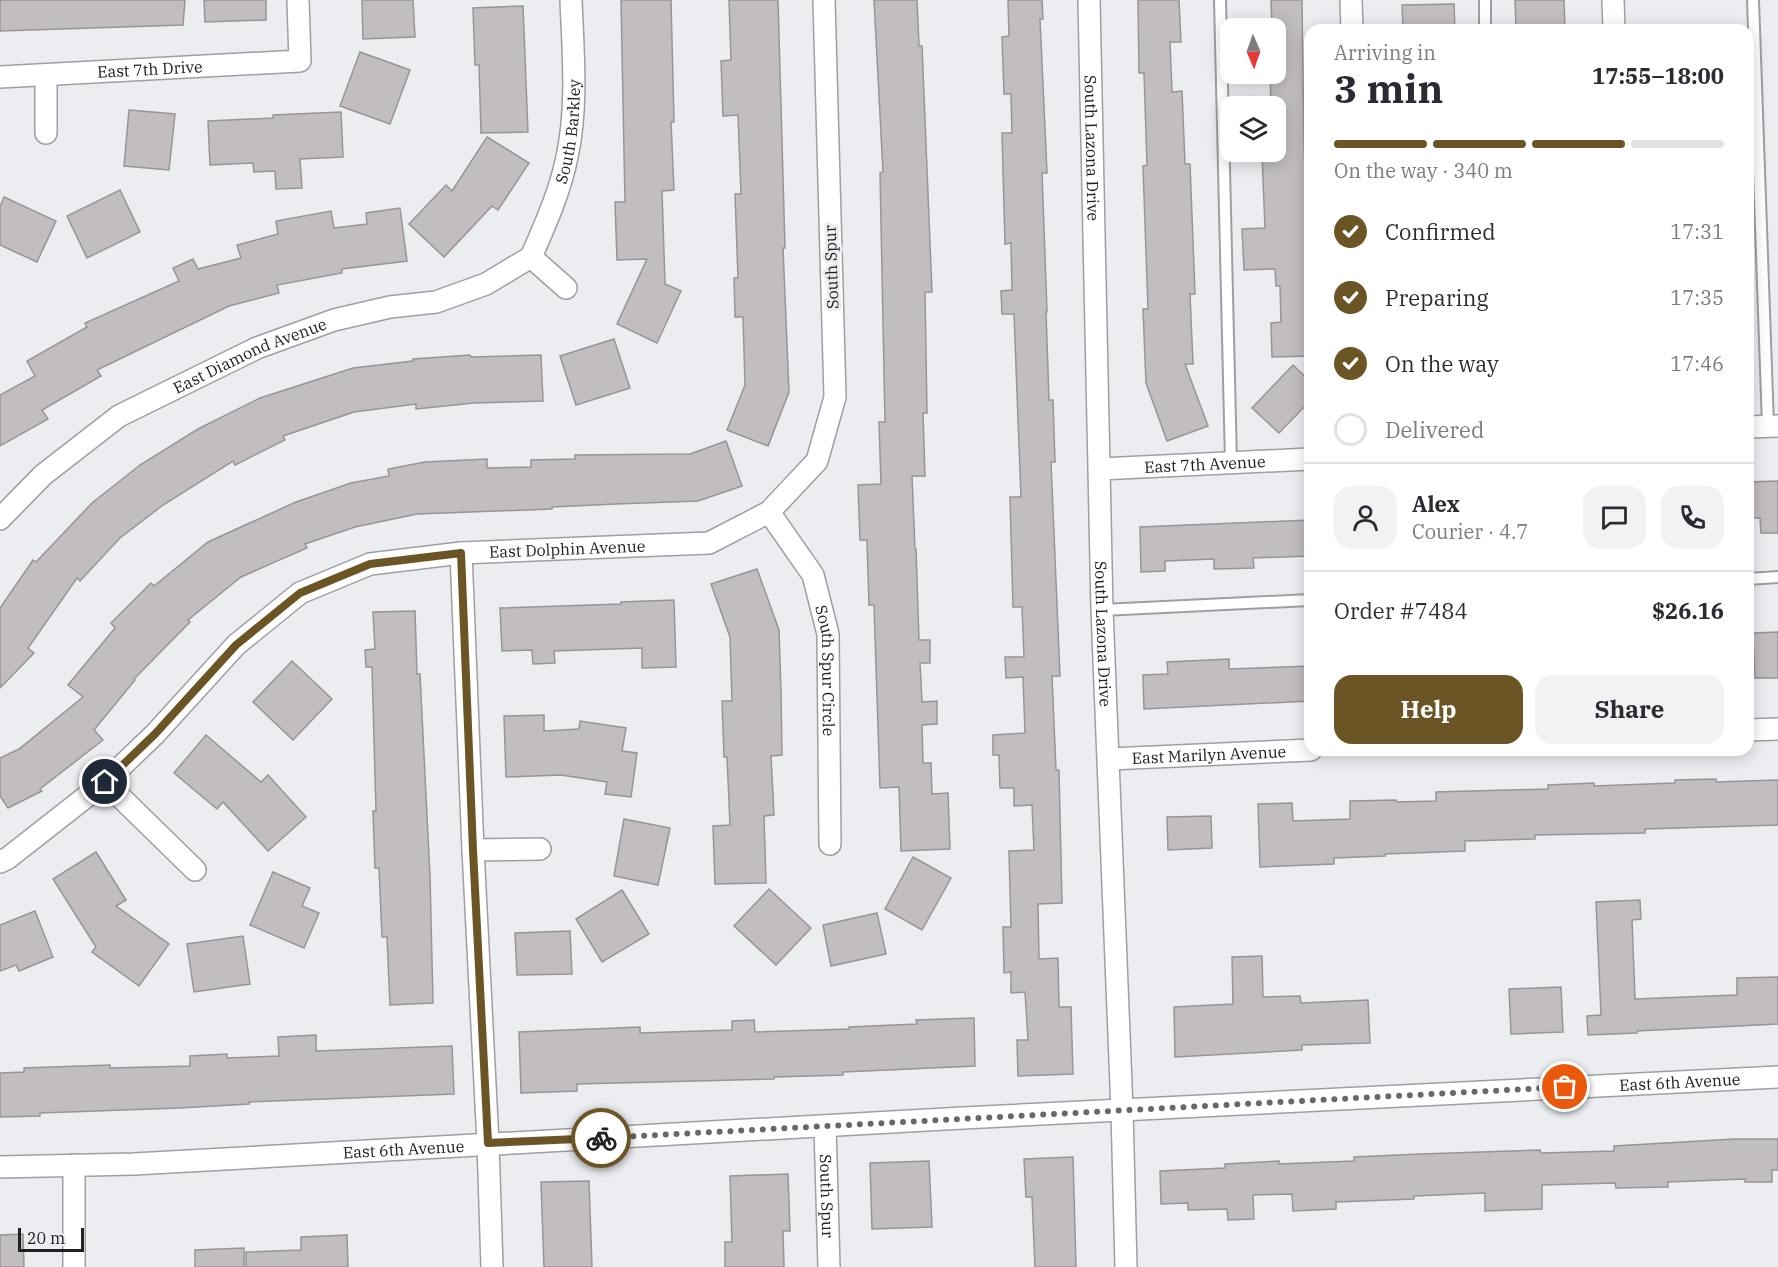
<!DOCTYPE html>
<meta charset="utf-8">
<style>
body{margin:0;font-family:"IBM Plex Serif",serif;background:#f2f2f3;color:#2b2b33;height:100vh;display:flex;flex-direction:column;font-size:22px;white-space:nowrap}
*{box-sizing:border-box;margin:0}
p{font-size:20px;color:#7c7c81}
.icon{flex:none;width:33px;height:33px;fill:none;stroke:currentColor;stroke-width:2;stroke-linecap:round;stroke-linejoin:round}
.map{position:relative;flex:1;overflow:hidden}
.sheet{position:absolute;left:1304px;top:24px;width:450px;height:732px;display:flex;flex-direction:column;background:#fff;border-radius:18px;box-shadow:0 3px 15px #0003}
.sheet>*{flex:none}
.needle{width:39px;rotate:178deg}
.tools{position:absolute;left:1220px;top:18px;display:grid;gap:12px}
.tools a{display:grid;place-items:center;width:66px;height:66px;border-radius:12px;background:#fff;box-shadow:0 3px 15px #0003;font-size:30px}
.scale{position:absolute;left:18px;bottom:15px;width:66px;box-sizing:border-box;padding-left:6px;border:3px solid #202022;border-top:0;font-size:16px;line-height:21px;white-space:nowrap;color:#202022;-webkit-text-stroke:4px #ecedf1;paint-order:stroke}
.pin{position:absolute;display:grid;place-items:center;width:51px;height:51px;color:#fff;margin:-26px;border:3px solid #fff;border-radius:50%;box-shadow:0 2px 6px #0007}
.courier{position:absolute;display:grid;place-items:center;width:60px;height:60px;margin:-30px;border:4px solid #6c5525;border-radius:50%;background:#fff;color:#222;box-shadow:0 2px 8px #0007}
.headline em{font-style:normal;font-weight:700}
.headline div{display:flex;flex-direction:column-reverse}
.headline{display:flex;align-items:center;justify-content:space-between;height:102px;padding:0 30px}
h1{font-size:39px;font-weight:700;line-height:45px}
.bar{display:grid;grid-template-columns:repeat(4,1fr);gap:9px 6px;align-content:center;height:72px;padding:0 30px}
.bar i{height:8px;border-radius:4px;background:#e1e1e2}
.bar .current{background:#6c5525}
.bar p{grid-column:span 4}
.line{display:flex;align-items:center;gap:15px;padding:0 30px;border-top:2px solid #e1e1e2}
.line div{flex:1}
.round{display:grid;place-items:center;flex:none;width:63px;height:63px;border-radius:18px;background:#f2f2f3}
ol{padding:0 30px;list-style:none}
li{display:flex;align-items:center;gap:18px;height:66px}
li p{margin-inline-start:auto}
li .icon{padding:6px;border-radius:50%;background:#6c5525;color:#fff;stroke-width:4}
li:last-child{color:#7c7c81}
li i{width:33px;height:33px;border:3px solid #e1e1e2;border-radius:50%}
.primary-button{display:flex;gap:12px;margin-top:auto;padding:12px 30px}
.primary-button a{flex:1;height:69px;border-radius:18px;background:#6c5525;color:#fff;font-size:24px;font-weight:700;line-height:69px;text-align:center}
.primary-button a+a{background:#f2f2f3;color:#2b2b33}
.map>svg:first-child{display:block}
</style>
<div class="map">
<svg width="1778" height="1267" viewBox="0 0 1778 1267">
<rect width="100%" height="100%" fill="#ecedf1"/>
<g fill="#c1bdc0" stroke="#989497" stroke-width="1.5">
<polygon points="0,0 185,0 183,25 0,31"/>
<polygon points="204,0 266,0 266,20 205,22"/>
<polygon points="362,0 413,0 415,37 363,39"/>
<polygon points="621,0 671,0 674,122 671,122 674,190 662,191 665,284 681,291 657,343 617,324 647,259 617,260 615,202 625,202"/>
<polygon points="729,0 778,0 785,248 783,248 789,392 768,446 727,430 745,385 743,317 735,317 734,278 738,278 735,194 741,194 738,115 723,116 721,61 731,60"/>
<polygon points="874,0 917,0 919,46 922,46 932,292 925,292 927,413 923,413 925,476 912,476 915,549 916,549 919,640 930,640 930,663 920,663 922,702 937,701 937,724 922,725 923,763 931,763 932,794 948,793 950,849 901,851 899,787 880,788 874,605 869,605 867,540 860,540 858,485 881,484 879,422 885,422 880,173 883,172"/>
<polygon points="1008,0 1042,0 1043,19 1040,19 1047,173 1042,173 1047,312 1046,312 1049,400 1053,400 1055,462 1051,462 1060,676 1052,676 1056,770 1059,770 1062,903 1038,904 1039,959 1058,958 1059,1007 1071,1007 1073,1074 1018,1076 1017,1040 1028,1040 1025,992 1011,993 1011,972 1004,973 1003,927 1011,927 1009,851 1034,850 1032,805 1014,806 1014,788 1000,788 999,755 993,755 993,735 1025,733 1023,677 1006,678 1005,657 1024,657 1022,607 1013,607 1010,497 1021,497 1014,314 1002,314 1001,291 1012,290 1011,243 1005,244 1002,133 1012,133 1011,94 1004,94 1002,37 1009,36"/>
<polygon points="1138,0 1179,0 1181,42 1170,42 1172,92 1182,91 1185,164 1190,164 1195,294 1190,294 1193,364 1185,364 1208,426 1167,441 1146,383 1143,309 1148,309 1143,166 1147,165 1144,73 1139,73"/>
<polygon points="1271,0 1302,0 1304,147 1307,226 1309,226 1310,234 1310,356 1272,357 1271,323 1281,322 1280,286 1276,286 1275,269 1244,270 1242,229 1265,228 1262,155 1275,155 1275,106 1271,106 1270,74 1275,74 1275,28 1272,28"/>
<polygon points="1515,0 1564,0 1565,30 1516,30"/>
<polygon points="1454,4 1455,30 1403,30 1402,5"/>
<polygon points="523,6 528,132 481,133 479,65 475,65 473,8"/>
<polygon points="360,52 410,70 390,124 340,106"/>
<polygon points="129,110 175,114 169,170 124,166"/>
<polygon points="341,112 343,157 300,159 302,188 276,189 275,171 254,172 253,163 210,165 208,121 273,118 273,115"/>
<polygon points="487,137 529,163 498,210 492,206 444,257 409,224 446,185 452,191"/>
<polygon points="120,190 140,232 87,258 67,216"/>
<polygon points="4,197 56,221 37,262 0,245 0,207"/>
<polygon points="400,208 407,261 342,269 342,273 277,285 279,293 229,306 97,370 101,376 42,410 48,419 0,446 0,395 35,376 27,361 87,327 85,323 179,281 173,268 193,259 198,269 241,258 237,245 278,234 276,221 331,211 334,228 367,224 366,213"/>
<polygon points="614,339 630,388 576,405 560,356"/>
<polygon points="470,355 471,357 541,355 543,401 474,403 416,409 416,404 354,412 283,436 285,440 235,465 233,461 163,505 120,538 80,581 77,578 28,648 34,653 0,688 0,608 33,560 36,562 92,503 140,465 198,429 260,398 353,368 413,361 413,359"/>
<polygon points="1293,365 1310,381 1310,401 1279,433 1252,408"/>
<polygon points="726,441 742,486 698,501 616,504 552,507 552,509 417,514 355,527 305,544 307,548 241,577 188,620 190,622 134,679 135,680 94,730 103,740 40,789 42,791 8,808 0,796 0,758 19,749 83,697 68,685 115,628 111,623 151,583 154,586 208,542 296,502 351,483 389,476 388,469 425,462 487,459 487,468 531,467 531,460 575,459 575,455 690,454"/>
<polygon points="1778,481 1778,533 1761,533 1760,518 1748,518 1748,482"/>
<polygon points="1310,520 1310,556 1253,558 1254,568 1214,569 1214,559 1165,561 1165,571 1141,572 1140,527"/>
<polygon points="757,569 779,630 781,692 782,755 771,756 774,815 764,816 766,883 715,884 713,826 730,825 727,757 724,757 722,701 732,701 730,637 711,584"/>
<polygon points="674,600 676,667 642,668 642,648 554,651 555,663 533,664 532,650 502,651 500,608 621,604 621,602"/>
<polygon points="415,611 417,674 420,674 430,876 433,1003 390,1005 387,937 382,937 379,868 375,868 373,811 376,811 372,667 366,667 365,650 375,649 373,612"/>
<polygon points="1778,632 1778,678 1755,678 1753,633"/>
<polygon points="1229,659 1229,669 1310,666 1310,701 1144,709 1143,675 1168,674 1167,662"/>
<polygon points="292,661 332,699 293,740 253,702"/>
<polygon points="544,715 544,731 579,729 580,721 626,728 622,751 637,753 631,797 605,794 607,782 561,775 506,777 504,716"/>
<polygon points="206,735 261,782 268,775 306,817 268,851 223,802 217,809 174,773"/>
<polygon points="1716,779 1716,782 1778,780 1778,825 1645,829 1645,833 1535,835 1535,839 1465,841 1465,851 1385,854 1385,856 1334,858 1334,864 1260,867 1258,804 1292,803 1293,821 1350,819 1350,801 1396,800 1397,802 1436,801 1436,792 1548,789 1548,785 1594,783 1594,786 1675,783 1675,780"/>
<polygon points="1211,816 1212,848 1168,850 1167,817"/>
<polygon points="624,819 670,828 658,885 614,876"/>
<polygon points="96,852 126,900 116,906 169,944 139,986 92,952 96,947 53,879"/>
<polygon points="913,857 951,878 922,930 885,909"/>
<polygon points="273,872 310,888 302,906 319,913 304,948 250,925"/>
<polygon points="769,889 811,928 776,965 734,926"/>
<polygon points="622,890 649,934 602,962 576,919"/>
<polygon points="1640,900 1641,919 1632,920 1635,999 1737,995 1737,978 1778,977 1778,1024 1637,1031 1637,1033 1588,1035 1587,1016 1601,1015 1596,902"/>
<polygon points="35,911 53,957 19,971 16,965 0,971 0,925"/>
<polygon points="877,913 886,954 831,966 823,925"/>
<polygon points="570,931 572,974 517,975 515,933"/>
<polygon points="243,936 250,984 194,992 187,944"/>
<polygon points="1262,956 1263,997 1300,996 1301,1003 1368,1000 1370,1043 1302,1045 1302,1050 1175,1057 1174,1007 1233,1004 1232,957"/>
<polygon points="1561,987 1563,1032 1511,1034 1509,989"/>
<polygon points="974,1018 975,1066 843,1072 843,1075 774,1077 774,1079 577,1084 577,1091 521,1093 519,1032 640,1027 640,1033 732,1030 732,1021 754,1020 755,1032 849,1029 849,1027 917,1024 916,1020"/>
<polygon points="316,1035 316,1051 452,1046 454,1094 249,1102 249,1104 179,1108 40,1113 40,1116 0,1117 0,1073 24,1072 24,1068 110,1065 110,1068 190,1066 190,1056 227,1054 227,1058 279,1056 278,1037"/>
<polygon points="1735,1139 1778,1139 1778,1170 1772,1170 1772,1182 1745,1182 1745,1179 1668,1182 1668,1187 1616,1188 1615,1183 1542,1185 1542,1209 1485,1211 1485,1193 1414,1196 1414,1199 1336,1202 1336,1209 1293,1211 1292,1194 1253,1195 1254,1219 1228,1220 1227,1209 1188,1210 1188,1203 1161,1204 1160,1171 1225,1168 1225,1164 1279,1161 1279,1164 1354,1161 1354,1157 1421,1154 1540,1150 1541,1153 1614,1151 1614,1146"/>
<polygon points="1073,1157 1076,1267 1035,1267 1032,1197 1026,1197 1024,1159"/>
<polygon points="929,1161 932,1227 872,1229 870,1163"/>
<polygon points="788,1174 790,1231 783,1231 784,1267 725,1267 725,1242 732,1242 730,1176"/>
<polygon points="589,1181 592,1267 544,1267 541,1182"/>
<polygon points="23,1234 24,1267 0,1267 0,1235"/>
<polygon points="347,1235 348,1267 246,1267 246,1252 301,1250 301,1237"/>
<polygon points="244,1248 244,1267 195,1267 195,1250"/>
</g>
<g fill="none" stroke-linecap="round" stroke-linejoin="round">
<g stroke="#9f9fa3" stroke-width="14">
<g id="lane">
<polyline points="1220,0 1231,463"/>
<polyline points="1485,0 1485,30"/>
<polyline points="1753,0 1768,426"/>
<polyline points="1748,579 1778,577"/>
<polyline points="1102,610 1310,600"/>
</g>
</g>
<g stroke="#9f9fa3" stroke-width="24">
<g id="street">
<path id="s1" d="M1089,0l13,610 20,500 4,157"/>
<polyline points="1351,0 1352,30"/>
<polyline points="1613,0 1614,30"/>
<polyline points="46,76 46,133"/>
<path id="s2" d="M0,77l300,-16 -2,-61"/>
<path id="s3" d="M531,257c14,-32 29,-65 36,-100 11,-51 6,-105 4,-157"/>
<polyline points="531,257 566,288"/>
<polyline points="1748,427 1778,426"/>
<path id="s4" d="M1100,469l210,-10"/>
<path id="s5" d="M769,512l44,63 15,59 2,210"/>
<path id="s6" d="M0,519l43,-44 76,-59 138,-68 77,-28 56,-13 46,-5 50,-18 45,-27"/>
<polyline points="461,553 473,850 488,1143 492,1267"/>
<polyline points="1748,730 1778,729"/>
<path id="s7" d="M1109,759l202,-9"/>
<polyline points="105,782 195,870"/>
<polyline points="473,850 540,849"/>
<path id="s8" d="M0,862l8,-4 97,-76 50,-48 81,-89 64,-52 70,-29 91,-11 248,-10 60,-31 48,-51 18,-64 -11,-397"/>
<path id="s9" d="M825,1126l4,141"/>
<polyline points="74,1165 74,1267"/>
<path id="s10" d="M0,1167l134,-3 829,-46 815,-41"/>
</g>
</g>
<use href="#lane" stroke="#fff" stroke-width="10"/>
<use href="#street" stroke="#fff" stroke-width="21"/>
</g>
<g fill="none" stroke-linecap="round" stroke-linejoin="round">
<polyline stroke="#67686a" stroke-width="6" stroke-dasharray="0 10.8" points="601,1138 1565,1087"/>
<polyline stroke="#6c5525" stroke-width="8" points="105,782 155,734 236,645 300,593 370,564 461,553 473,850 488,1143 601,1138"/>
</g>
<g text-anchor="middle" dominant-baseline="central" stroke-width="6" stroke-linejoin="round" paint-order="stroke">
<g font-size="16" fill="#202022" stroke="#ecedf1">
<text stroke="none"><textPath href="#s2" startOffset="150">East 7th Drive</textPath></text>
<text stroke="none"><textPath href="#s3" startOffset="132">South Barkley</textPath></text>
<text stroke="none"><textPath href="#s1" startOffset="148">South Lazona Drive</textPath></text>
<text transform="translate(831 267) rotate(-92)">South Spur</text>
<text stroke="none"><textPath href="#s6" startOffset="302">East Diamond Avenue</textPath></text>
<text stroke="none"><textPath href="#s4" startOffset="105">East 7th Avenue</textPath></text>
<text stroke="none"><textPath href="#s8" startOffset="678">East Dolphin Avenue</textPath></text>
<text stroke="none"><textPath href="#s1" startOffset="634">South Lazona Drive</textPath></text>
<text stroke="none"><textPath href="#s5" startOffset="174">South Spur Circle</textPath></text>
<text stroke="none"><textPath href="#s7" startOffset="100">East Marilyn Avenue</textPath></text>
<text stroke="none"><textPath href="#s10" startOffset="1682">East 6th Avenue</textPath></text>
<text stroke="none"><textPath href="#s10" startOffset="404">East 6th Avenue</textPath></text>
<text stroke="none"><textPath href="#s9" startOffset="70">South Spur</textPath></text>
</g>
</g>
</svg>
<div class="tools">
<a><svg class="needle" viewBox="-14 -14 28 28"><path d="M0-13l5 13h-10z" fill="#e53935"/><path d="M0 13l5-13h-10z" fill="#7c7c81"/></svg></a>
<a><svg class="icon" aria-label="layers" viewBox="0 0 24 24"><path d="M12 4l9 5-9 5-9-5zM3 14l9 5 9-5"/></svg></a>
</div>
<div class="scale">20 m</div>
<div class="pin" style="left:1565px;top:1087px;background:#ea580c"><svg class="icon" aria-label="bag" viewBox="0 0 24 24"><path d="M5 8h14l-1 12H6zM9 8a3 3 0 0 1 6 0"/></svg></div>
<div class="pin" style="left:105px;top:782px;background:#1f2937"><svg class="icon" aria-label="home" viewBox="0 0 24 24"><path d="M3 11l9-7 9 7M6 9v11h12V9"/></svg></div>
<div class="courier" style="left:601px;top:1138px"><svg class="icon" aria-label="bike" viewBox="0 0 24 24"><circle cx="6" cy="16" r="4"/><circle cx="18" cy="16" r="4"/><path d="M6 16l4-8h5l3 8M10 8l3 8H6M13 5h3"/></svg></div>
<section class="sheet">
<div class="headline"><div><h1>3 min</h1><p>Arriving in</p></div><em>17:55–18:00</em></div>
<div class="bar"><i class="current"></i><i class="current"></i><i class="current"></i><i></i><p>On the way · 340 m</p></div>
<ol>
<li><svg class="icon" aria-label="check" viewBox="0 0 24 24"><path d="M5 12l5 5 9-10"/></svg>Confirmed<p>17:31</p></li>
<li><svg class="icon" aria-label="check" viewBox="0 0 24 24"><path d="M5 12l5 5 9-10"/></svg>Preparing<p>17:35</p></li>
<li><svg class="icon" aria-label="check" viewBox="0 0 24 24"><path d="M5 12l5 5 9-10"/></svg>On the way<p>17:46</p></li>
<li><i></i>Delivered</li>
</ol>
<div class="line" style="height:108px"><a class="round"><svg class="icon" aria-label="person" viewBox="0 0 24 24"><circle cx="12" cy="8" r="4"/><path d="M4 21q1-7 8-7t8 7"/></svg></a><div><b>Alex</b><p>Courier · 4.7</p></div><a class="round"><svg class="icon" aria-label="chat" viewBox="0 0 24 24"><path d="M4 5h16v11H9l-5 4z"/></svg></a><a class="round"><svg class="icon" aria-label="phone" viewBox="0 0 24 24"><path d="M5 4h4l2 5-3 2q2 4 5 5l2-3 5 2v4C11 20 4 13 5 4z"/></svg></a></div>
<div class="line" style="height:78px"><div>Order #7484</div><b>$26.16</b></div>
<div class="primary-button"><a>Help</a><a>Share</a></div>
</section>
</div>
